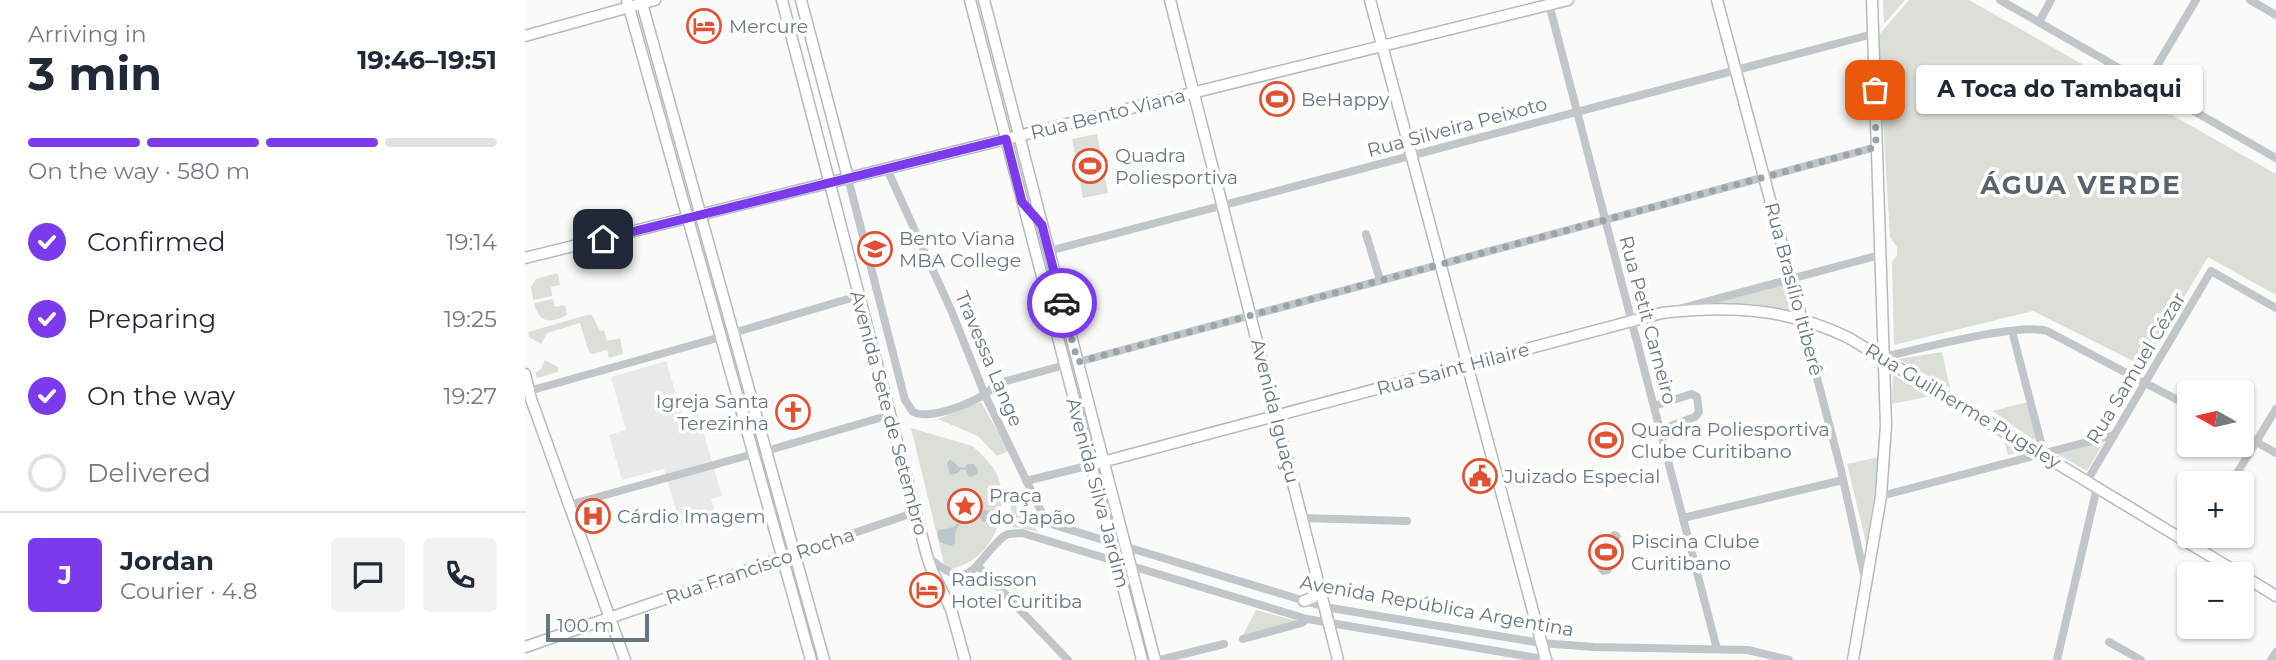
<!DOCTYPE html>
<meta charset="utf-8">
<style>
body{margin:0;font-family:Montserrat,sans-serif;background:#f2f2f3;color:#1f2937;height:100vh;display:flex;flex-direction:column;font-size:26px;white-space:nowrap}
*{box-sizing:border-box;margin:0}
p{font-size:23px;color:#747a83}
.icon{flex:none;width:38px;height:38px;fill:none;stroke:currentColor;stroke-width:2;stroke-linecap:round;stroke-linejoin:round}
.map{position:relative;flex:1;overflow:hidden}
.sheet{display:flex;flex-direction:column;background:#fff;width:525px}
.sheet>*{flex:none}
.needle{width:46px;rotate:278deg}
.fabs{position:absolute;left:1652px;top:380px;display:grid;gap:14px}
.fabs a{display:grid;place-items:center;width:77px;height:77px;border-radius:7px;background:#fff;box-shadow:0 2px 5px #0004;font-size:35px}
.scale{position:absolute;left:21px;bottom:18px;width:103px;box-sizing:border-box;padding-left:7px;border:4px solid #657782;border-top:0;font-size:19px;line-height:24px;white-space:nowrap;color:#657782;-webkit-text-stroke:5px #fff;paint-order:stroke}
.pin{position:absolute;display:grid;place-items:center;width:60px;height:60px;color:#fff;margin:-30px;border-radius:14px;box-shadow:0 4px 10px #0006}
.courier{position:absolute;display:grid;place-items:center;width:70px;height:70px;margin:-35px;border:5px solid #7c3aed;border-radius:50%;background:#fff;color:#222;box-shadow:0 2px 9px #0007}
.bubble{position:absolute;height:49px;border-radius:7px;background:#fff;box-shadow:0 2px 5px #0004;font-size:23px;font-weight:700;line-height:49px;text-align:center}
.overview em{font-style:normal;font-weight:700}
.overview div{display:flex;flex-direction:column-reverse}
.overview{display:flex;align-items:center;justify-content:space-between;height:119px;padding:0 28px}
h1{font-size:46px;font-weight:700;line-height:52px}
.bar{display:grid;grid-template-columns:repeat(4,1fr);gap:10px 7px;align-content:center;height:84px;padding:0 28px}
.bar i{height:9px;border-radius:5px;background:#e0e1e3}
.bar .current{background:#7c3aed}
.bar p{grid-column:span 4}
.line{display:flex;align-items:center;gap:18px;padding:0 28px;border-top:2px solid #e0e1e3}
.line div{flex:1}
.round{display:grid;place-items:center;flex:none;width:74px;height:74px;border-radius:7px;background:#f2f2f3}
ol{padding:0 28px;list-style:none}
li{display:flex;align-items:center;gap:21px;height:77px}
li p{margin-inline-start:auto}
li .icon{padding:7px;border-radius:50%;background:#7c3aed;color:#fff;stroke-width:4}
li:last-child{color:#747a83}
li i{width:38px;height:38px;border:4px solid #e0e1e3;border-radius:50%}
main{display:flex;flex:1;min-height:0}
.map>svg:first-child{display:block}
</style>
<main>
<section class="sheet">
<div class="overview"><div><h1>3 min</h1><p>Arriving in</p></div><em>19:46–19:51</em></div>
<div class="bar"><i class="current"></i><i class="current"></i><i class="current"></i><i></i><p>On the way · 580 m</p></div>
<ol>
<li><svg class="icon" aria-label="check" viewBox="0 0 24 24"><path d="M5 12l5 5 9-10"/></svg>Confirmed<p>19:14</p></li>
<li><svg class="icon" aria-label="check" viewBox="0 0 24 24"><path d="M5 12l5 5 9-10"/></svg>Preparing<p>19:25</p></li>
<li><svg class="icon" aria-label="check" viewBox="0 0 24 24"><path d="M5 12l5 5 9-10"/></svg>On the way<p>19:27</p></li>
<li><i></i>Delivered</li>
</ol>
<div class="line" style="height:126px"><b class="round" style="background:#7c3aed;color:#fff">J</b><div><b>Jordan</b><p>Courier · 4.8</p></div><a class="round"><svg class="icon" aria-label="chat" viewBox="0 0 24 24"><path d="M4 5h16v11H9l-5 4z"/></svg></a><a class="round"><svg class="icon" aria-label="phone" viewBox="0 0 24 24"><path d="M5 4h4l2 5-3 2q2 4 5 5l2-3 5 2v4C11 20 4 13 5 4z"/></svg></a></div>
</section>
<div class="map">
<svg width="1751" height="660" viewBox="0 0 1751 660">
<rect width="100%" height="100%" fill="#fafaf8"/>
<polygon fill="#e8e9e9" points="141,361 157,414 172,410 197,496 186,499 191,516 156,526 139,469 97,480 84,435 101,430 86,377"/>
<g fill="#dadfd7">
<polygon points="1358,0 1380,0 1359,24"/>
<polygon points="1384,0 1444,0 1751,174 1751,295 1683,257 1618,366 1508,311 1369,345 1367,262 1372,255 1372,247 1365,237 1353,36"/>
<polygon points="572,134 583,193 558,198 547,139"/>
<polygon points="33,273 35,285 26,287 27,296 8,300 6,287 11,279"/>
<polygon points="1260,284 1267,311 1229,304 1190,303"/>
<path d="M28,299l2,8 10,-2 2,10c-17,9 -28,8 -33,-12z"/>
<polygon points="62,315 67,315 75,331 79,330 82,341 95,338 98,354 84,358 82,350 67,354 64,352 55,323 22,333 16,344 4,337 3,332"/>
<polygon points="1417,352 1425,388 1373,359"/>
<polygon points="20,360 33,367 33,372 12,378 10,373 16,369"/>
<polygon points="1368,375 1406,396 1367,404"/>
<polygon points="456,402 484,451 472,456 453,436 413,419"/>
<polygon points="1503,402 1515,444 1467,411"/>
<path d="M386,428l61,18c10,8 24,22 27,34 11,38 -10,83 -50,89l-5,-5z"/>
<polygon points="1476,432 1506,450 1483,455"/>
<polygon points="1580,440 1562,471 1532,454"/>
<polygon points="1354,457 1342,547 1322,464"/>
<polygon points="487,500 498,517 514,532 483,526"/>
<polygon points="731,610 772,621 718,635"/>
</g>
<g fill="#bbc7cb">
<polygon points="425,459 434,467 440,468 442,464 449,464 453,470 452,475 444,477 441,470 436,469 433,473 425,475 422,463"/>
<path d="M438,507l16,8 5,-5 5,1 1,7 -6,4 -5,-5 -9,-3 -1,4c-12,7 -14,10 -14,25l-4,3 -11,-4 -2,-6v-6l16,-3 6,-6 -2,-7z"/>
<polygon points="1088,531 1093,532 1096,536 1090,546 1092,556 1091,566 1084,574 1077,575 1071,568 1068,545 1079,540"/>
</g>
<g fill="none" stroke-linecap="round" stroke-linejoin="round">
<g stroke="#b5babe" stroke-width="13">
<g id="major">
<polyline points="102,0 286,660"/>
<polyline points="116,0 299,660"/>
<polyline points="257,0 402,556 407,571 426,609 440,660"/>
<polyline points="276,0 323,178"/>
<polyline points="445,0 617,660"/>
<polyline points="459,0 630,660"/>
<polyline points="645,0 813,660"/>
<polyline points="845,0 1021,660"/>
<polyline points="1192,0 1277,320"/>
<polyline points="0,36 130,0"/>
<polyline points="0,258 1043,0"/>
<polyline points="0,374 6,399 100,660"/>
<path d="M566,465l571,-152c65,-8 127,-5 187,25l391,236"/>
<polyline points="1717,575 1751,596"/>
<polyline points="779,601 789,597 795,586"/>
<polyline points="0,647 261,557"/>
<polyline points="1328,660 1356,496 1361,425 1347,0"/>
</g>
</g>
<g stroke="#c1c6ca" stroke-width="8">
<polyline points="1023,0 1192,649"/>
<polyline points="1475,0 1751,158"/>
<polyline points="1725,0 1751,15"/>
<polyline points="1514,22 1526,0"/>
<polyline points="1621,84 1671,0"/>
<polyline points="362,169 426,310 460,395 519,517 529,525 800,607 1016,643 1069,647 1223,650 1264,660"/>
<path d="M323,178l57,222 8,12c17,8 53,-7 69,-16 7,-3 9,-9 17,-13l66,-18"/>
<polyline points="841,234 855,280"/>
<polyline points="524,251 1348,34"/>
<polyline points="1157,308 1355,255"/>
<polyline points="1277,320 1316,470 1340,579"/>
<polyline points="1487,331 1519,454"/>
<polyline points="208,333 333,296"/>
<path d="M1358,357c32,-7 137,-35 164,-26l142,75"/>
<polyline points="553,362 1351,147"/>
<polyline points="4,391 196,337"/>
<polyline points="1129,406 1167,394 1172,397 1174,412 1170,417 1135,430"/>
<polyline points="1717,434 1751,453"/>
<polyline points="241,451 365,415"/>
<polyline points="501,481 566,465"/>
<polyline points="1562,481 1686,271 1751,308"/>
<polyline points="1706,483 1751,409"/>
<polyline points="1356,496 1589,435"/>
<polyline points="44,505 228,454"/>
<polyline points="777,518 882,521"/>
<polyline points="1158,518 1318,480"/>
<polyline points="1669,546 1675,536"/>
<polyline points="270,553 391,512"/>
<path d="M402,556c45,40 45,8 76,-19l5,-3 14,-1 285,86 242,41"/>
<polyline points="453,566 543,660"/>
<polyline points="718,639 777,623 782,619"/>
<polyline points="1584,642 1616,660"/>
<polyline points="635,660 699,644"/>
<polyline points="1532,660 1572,487"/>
<polyline points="1746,660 1751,652"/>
</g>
<use href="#major" stroke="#fff" stroke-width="10"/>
</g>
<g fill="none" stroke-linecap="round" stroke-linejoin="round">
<polyline stroke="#99a5ab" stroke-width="7" stroke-dasharray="0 12.6" points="537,303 553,362 1351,147 1350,90"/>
<polyline stroke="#7c3aed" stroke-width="9" points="78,239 481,139 497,202 517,225 537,303"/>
</g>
<defs>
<g id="hotel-ring" transform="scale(1.75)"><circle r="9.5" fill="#fff" stroke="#e15131" stroke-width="1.5"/><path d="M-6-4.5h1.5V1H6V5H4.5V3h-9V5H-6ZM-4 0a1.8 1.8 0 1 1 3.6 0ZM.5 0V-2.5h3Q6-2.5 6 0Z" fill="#e15131"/></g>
<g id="stadium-ring" transform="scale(1.75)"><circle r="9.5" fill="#fff" stroke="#e15131" stroke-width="1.5"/><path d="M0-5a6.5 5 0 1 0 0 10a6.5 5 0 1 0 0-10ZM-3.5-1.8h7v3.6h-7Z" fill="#e15131"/></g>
<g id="university-ring" transform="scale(1.75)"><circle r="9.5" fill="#fff" stroke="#e15131" stroke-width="1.5"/><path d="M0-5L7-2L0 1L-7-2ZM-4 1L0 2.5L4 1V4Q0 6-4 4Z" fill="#e15131"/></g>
<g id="church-ring" transform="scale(1.75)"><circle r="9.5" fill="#fff" stroke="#e15131" stroke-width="1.5"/><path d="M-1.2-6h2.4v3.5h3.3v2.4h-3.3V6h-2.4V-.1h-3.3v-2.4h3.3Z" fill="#e15131"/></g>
<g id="civic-ring" transform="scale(1.75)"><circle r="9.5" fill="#fff" stroke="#e15131" stroke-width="1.5"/><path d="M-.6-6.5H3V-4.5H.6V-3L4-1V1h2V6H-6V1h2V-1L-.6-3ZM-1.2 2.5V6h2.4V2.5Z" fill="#e15131"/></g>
<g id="sight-ring" transform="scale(1.75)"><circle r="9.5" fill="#fff" stroke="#e15131" stroke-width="1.5"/><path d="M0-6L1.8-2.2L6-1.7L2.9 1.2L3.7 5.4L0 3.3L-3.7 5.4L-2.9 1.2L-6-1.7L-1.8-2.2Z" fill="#e15131"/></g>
<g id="hospital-ring" transform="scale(1.75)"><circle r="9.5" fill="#fff" stroke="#e15131" stroke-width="1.5"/><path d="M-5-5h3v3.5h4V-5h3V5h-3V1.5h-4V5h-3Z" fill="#e15131"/></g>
</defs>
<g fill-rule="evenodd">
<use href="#hotel-ring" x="179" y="26"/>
<use href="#stadium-ring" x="752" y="99"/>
<use href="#stadium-ring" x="565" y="166"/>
<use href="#university-ring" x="350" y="249"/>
<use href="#church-ring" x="268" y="412"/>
<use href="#stadium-ring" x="1081" y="440"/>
<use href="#civic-ring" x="955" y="476"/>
<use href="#sight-ring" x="440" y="506"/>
<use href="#hospital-ring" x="68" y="516"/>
<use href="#stadium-ring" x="1081" y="552"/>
<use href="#hotel-ring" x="402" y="590"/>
</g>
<g text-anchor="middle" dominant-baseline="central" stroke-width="7" stroke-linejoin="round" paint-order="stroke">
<g font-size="19" fill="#657782" stroke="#fff" text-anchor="start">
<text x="204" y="26">Mercure</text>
<text x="776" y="99">BeHappy</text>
<text x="590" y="155">Quadra<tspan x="590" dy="22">Poliesportiva</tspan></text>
<text x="374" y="238">Bento Viana<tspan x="374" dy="22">MBA College</tspan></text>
<text x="244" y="401" text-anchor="end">Igreja Santa<tspan x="244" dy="22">Terezinha</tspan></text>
<text x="1106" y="429">Quadra Poliesportiva<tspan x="1106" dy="22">Clube Curitibano</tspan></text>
<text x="979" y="476">Juizado Especial</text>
<text x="464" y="495">Praça<tspan x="464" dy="22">do Japão</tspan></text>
<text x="92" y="516">Cárdio Imagem</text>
<text x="1106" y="541">Piscina Clube<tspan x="1106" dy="22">Curitibano</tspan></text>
<text x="426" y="579">Radisson<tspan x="426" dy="22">Hotel Curitiba</tspan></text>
</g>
<g font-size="19" fill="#657782" stroke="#fff">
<text transform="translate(583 114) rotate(-14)">Rua Bento Viana</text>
<text transform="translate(932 127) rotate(-15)">Rua Silveira Peixoto</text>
<text transform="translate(1269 289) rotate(75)">Rua Brasílio Itiberê</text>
<text transform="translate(1123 320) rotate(75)">Rua Petit Carneiro</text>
<text transform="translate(464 359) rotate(67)">Travessa Lange</text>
<text transform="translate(1611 368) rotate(-59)">Rua Samuel Cézar</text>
<text transform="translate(928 369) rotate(-15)">Rua Saint Hilaire</text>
<text transform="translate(1438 406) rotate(31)">Rua Guilherme Pugsley</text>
<text transform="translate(750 411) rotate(76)">Avenida Iguaçu</text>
<text transform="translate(364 413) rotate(75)">Avenida Sete de Setembro</text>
<text transform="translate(573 493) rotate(75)">Avenida Silva Jardim</text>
<text transform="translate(235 566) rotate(-19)">Rua Francisco Rocha</text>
<text transform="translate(912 606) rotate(10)">Avenida República Argentina</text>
</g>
<g font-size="26" font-weight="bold" letter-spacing="2" fill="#57646d" stroke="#fff">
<text x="1556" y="185">ÁGUA VERDE</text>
</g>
</g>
</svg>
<div class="fabs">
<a><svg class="needle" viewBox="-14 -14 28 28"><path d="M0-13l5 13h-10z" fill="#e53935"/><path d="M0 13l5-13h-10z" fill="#747a83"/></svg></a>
<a>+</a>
<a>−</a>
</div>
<div class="scale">100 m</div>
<div class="pin" style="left:1350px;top:90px;background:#ea580c"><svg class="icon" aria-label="bag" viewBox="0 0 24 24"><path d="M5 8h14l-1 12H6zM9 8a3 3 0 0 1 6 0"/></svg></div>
<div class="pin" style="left:78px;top:239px;background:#1f2937"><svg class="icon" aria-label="home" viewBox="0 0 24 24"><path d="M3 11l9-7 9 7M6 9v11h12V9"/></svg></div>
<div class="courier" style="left:537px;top:303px"><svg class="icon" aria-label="car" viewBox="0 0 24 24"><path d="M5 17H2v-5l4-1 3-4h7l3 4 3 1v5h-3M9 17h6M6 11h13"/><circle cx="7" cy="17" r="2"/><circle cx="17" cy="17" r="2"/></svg></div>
<div class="bubble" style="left:1391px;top:65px;width:287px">A Toca do Tambaqui</div>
</div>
</main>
